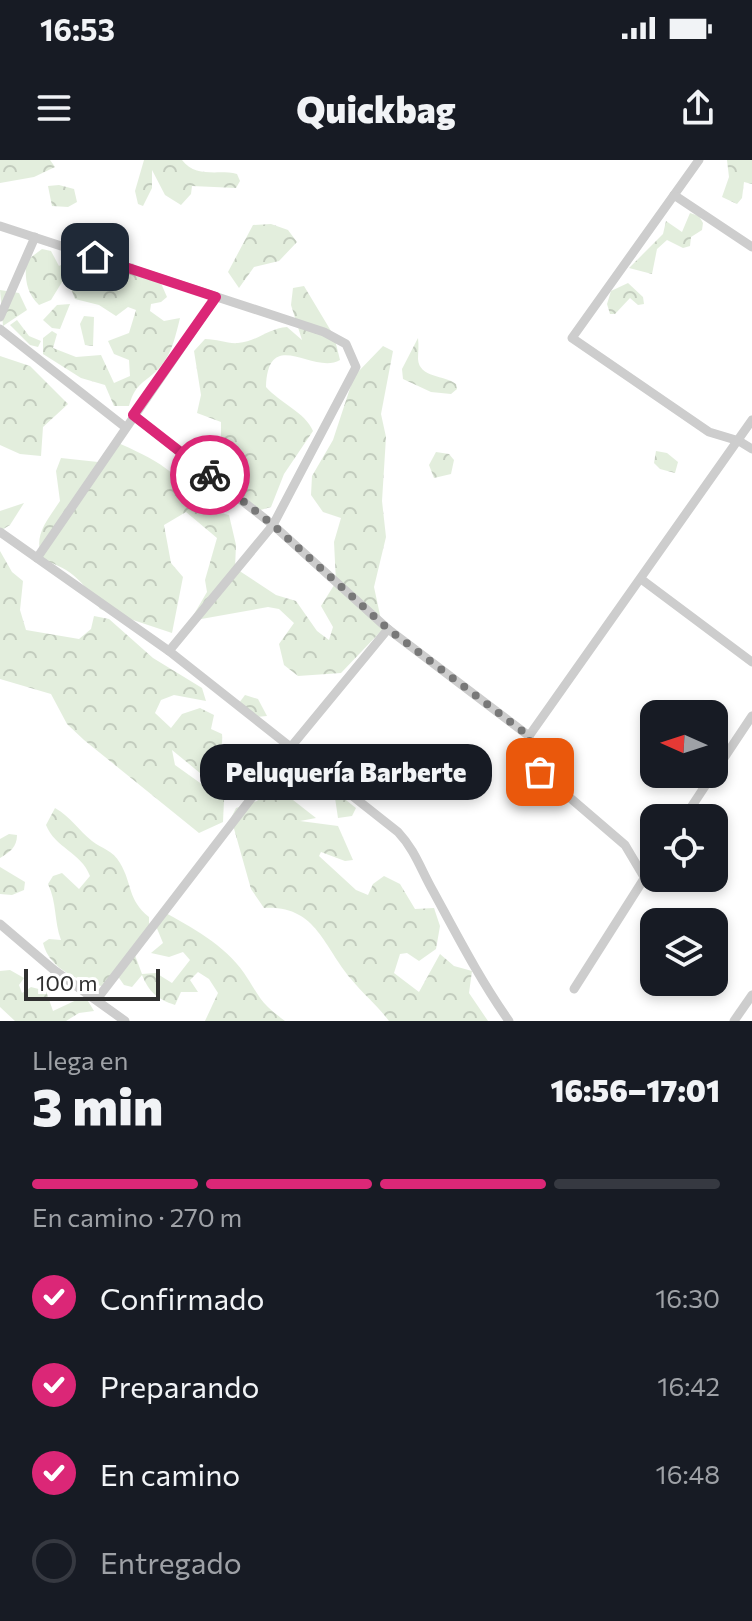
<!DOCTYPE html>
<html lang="es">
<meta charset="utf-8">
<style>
body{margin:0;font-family:Commissioner,sans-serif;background:#20242c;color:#f1f3f6;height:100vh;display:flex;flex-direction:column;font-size:30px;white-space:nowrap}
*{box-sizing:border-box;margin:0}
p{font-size:26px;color:#9ea1a6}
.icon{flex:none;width:44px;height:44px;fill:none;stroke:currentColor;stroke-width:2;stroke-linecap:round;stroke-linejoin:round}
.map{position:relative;height:861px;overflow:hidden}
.details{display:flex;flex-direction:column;background:#171b24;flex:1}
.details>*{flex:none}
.needle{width:52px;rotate:273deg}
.tools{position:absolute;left:640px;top:540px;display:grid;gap:16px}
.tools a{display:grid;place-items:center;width:88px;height:88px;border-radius:16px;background:#171b24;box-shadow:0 4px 12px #0003;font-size:40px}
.scale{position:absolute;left:24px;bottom:20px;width:136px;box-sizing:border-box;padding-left:8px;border:4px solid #303030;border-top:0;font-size:22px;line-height:28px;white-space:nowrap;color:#303030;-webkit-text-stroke:6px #fff;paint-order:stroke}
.pin{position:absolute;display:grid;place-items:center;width:68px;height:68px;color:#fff;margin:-34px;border-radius:16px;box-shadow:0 4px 12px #0006}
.courier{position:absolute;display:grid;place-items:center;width:80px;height:80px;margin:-40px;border:6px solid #db2777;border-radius:50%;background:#fff;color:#222;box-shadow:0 2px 10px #0007}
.bubble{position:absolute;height:56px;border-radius:24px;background:#171b24;box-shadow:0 4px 12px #0003;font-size:26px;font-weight:800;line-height:56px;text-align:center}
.head em{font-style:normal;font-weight:800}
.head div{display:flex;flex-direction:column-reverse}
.head{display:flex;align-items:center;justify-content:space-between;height:136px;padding:0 32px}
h1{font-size:52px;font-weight:800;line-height:60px}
.bar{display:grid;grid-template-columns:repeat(4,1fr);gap:12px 8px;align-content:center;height:96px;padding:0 32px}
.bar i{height:10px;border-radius:6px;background:#363941}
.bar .current{background:#db2777}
.bar p{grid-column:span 4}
ol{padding:0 32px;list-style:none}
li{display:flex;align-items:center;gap:24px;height:88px}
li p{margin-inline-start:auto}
li .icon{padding:8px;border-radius:50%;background:#db2777;color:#fff;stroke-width:4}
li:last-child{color:#9ea1a6}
li i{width:44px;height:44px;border:4px solid #363941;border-radius:50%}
.status{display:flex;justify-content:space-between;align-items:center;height:56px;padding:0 40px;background:#171b24;direction:ltr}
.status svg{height:22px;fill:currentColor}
header{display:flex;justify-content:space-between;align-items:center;height:104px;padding:0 32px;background:#171b24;font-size:36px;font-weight:800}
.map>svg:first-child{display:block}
</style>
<div class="status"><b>16:53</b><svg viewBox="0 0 49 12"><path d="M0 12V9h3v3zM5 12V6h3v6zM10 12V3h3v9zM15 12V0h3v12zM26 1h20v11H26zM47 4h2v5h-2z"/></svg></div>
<header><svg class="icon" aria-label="menu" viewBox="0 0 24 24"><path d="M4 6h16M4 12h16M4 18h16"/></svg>Quickbag<svg class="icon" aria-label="share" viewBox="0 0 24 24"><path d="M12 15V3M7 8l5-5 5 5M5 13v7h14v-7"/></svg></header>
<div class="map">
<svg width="752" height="861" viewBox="0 0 752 861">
<defs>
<pattern id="forest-crowns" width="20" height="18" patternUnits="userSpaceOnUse" patternTransform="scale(2)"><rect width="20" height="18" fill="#e3eedd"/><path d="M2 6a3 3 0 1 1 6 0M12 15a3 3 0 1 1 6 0" fill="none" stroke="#c3ccbe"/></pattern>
</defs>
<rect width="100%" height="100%" fill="#fff"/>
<g fill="url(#forest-crowns)">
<polygon points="0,0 50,0 55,7 34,17 0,23"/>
<path d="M144,0h38c14,19 37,9 55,14l3,7 -4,7 -44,-2 -1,8 -10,11 -16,-10 -13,-25v18l-9,18 -5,-2 -3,-13z"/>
<polygon points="727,0 752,0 752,24 744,22 742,38 737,44 722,37 729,17"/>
<polygon points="59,25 74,29 77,42 68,47 52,46 48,26"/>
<polygon points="690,53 699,56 703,63 702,70 691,77 690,86 683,88 667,80 657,89 652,114 629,108 663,74 666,61 682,72"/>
<polygon points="271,64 288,70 297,82 279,101 254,107 239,128 228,112 253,65"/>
<path d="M42,89l9,2 8,15 21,-11 23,9 -9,11 11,11 7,-7v-8l21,-8 12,16 15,2 7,16 -6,5 -10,2 -1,7 14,10 16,-3c-4,16 -8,36 -20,49 -15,17 -24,14 -31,39h-15l-9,-21 -24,-7 -38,-24v-16l9,-7 5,3 -4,14 23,9 25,-2 13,28 16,-7 -1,-16 -15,-6 -6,-13 21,-8 7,-23 -8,-3 -12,9 -17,-11 -24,-6 -6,-15 -7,-2 -11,18 -12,5c-13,-13 -14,-25 -13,-44z"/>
<polygon points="628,123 643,137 644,144 638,145 630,138 615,154 610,154 607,144 611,131"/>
<path d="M304,126l30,50 6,24c-26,16 -72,-35 -74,27 14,16 39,25 47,44l-29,43 -13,33 -14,4c-22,-18 -38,-40 -61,-54l25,-11v-24l-24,-9 4,-18 -7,-44 11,-12c12,0 23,5 33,4 18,-1 31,-15 49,-16l15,13 -11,-35 2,-17z"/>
<polygon points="0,130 19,133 27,150 3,166"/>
<polygon points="70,144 60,169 52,168 43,160 57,145"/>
<polygon points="84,156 94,157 93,186 85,185 80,164"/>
<polygon points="17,160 29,176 41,181 38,187 30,185 10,165"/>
<path d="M418,178c1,8 0,14 0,21 1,19 27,16 38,25l1,5 -6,5 -20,-2 -28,-13 -1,-10z"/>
<path d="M383,186l10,5 -12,63 5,23 -4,64 4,36 -12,50 9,42 -42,44 -43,3 -14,-11 -5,-21 15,-21 -15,-14 -11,-2 -78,14 17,-29 -2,-12 12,-42 -31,-26 -22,13 7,38 12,14 -11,56 -72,-24c-15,-26 -28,-40 -57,-49 -11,-24 4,-39 17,-59l-4,-30 5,-13 37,4 15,-21c44,18 66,32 94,69l22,5 7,30 -1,23 41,27 20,6 21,30 12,9 4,-13 -12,-21 15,-24 -2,-40 7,-24 -18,-6 -12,-17 1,-19 21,-36 21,-64z"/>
<polygon points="0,196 30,206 68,244 43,267 41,296 20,294 0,285"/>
<polygon points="656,291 667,293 678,302 675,313 660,309 654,303"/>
<polygon points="436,292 449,294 454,300 451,314 434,318 429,305"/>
<polygon points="24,343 10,365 0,371 0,351"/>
<path d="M0,391l12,21 11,9 -3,29 6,20 53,9 12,-10 3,-13 15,3 44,39 49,30 4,13 -32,-6 -13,5 -6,13 16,15 11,-14 18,-6 14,7 -3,14 11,5c2,17 -8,30 -22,39l-28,-23 3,15 49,35 -1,22 -24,11 -115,-93 -17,-16 -16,-30 -51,-15z"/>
<polygon points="245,535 258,539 267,556 256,557 239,543"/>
<polygon points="560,598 569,606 556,620 547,609 550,601"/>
<path d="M303,617l2,2 -12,21 23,18 -16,3 38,5 15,34 -8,1 -24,-9 -2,4 37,34 12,5 5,-11 11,-8 16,8 15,25 19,-1 6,18 -4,23 -17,12 -12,-8 -7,1 -6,19 25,19 21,-38 14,12 18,5 -3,22 19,28h-99c-12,-16 -26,-27 -38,-42 -28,-33 -35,-74 -87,-71l-13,-19 -20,-71 5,-10 21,-7 23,-23z"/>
<polygon points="318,618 356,648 352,656 338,658 335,638 316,640 309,621"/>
<path d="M55,648c16,9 23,22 37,33 10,8 21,9 28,22 13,22 7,36 29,54v13l-16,20 9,24 14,-1 16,10 18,-23 -7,-8 -14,5 -18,-4 12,-10 -7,-17 6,-15c29,16 63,34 82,62 17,25 14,28 41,48h-80l13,-28 -9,-14 -11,-7 -8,8 8,12h-17l-6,13c-18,-6 -26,-13 -33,-30l-10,12 -8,-2 -7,-10 -12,12c-24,-6 -55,-16 -62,-44l6,-4 12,1c-7,-19 -4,-37 -13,-56l5,-8 9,-3 17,16 11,-13c-9,-24 -35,-28 -44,-51z"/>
<path d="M9,674l8,1c0,12 -7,17 -17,23v-19z"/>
<polygon points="0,707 25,722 24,730 12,735 0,734"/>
<polygon points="10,810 24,818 19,825 22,833 31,827 46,831 53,851 85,836 94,851 79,853 66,861 15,861 0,847 0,811"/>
</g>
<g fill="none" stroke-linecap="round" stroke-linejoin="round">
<g stroke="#cdcdcd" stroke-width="9">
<polyline points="699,0 572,178 709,272 739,281 752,289"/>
<polyline points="674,35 752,87"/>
<polyline points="0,66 324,172 346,184 356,207 273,365 169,491"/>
<polyline points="0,157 35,77"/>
<polyline points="0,169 125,267"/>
<polyline points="133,255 273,365 388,469 529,576"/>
<path d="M0,372l169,119 229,181c17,18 23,38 35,59 24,44 47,89 76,130"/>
<polyline points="37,398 216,137"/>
<polyline points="641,419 752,502"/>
<polyline points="714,613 752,556"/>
<polyline points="684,658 713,614"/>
<polyline points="644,717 625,685 540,612 531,598 529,576 752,260"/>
<polyline points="0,764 54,810 125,861"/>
<polyline points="574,829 654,703"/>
<polyline points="97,839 290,588 388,469"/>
<polyline points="734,861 752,835"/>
</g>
</g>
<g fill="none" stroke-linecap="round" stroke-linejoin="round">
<polyline stroke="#787878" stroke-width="8" stroke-dasharray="0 14.4" points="210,315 273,365 388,469 529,576 531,598 540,612"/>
<polyline stroke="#db2777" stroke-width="10" points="95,97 216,137 133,255 210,315"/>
</g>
</svg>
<div class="tools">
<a><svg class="needle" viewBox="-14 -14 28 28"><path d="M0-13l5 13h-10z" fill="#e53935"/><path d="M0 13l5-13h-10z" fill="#9ea1a6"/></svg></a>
<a><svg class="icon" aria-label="locate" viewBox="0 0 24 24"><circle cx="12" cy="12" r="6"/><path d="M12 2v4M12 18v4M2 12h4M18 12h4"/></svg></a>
<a><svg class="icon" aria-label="layers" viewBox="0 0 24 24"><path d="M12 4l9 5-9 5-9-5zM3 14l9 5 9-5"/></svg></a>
</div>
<div class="scale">100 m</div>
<div class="pin" style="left:540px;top:612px;background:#ea580c"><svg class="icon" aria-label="bag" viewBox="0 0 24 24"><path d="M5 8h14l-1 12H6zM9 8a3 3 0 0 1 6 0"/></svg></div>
<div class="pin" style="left:95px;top:97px;background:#1f2937"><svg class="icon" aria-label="home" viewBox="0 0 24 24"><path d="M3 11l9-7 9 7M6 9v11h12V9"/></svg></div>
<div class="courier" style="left:210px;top:315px"><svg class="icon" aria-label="bike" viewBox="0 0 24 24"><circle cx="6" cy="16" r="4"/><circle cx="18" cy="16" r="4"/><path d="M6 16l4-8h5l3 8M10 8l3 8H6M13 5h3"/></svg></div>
<div class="bubble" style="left:200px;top:584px;width:292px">Peluquería Barberte</div>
</div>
<section class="details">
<div class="head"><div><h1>3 min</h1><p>Llega en</p></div><em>16:56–17:01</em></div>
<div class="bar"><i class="current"></i><i class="current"></i><i class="current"></i><i></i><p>En camino · 270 m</p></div>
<ol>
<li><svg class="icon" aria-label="check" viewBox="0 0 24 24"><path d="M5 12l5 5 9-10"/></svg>Confirmado<p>16:30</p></li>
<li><svg class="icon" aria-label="check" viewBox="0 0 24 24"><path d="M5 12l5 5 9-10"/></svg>Preparando<p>16:42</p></li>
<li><svg class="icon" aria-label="check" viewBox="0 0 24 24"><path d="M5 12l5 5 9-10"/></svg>En camino<p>16:48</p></li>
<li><i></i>Entregado</li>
</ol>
</section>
